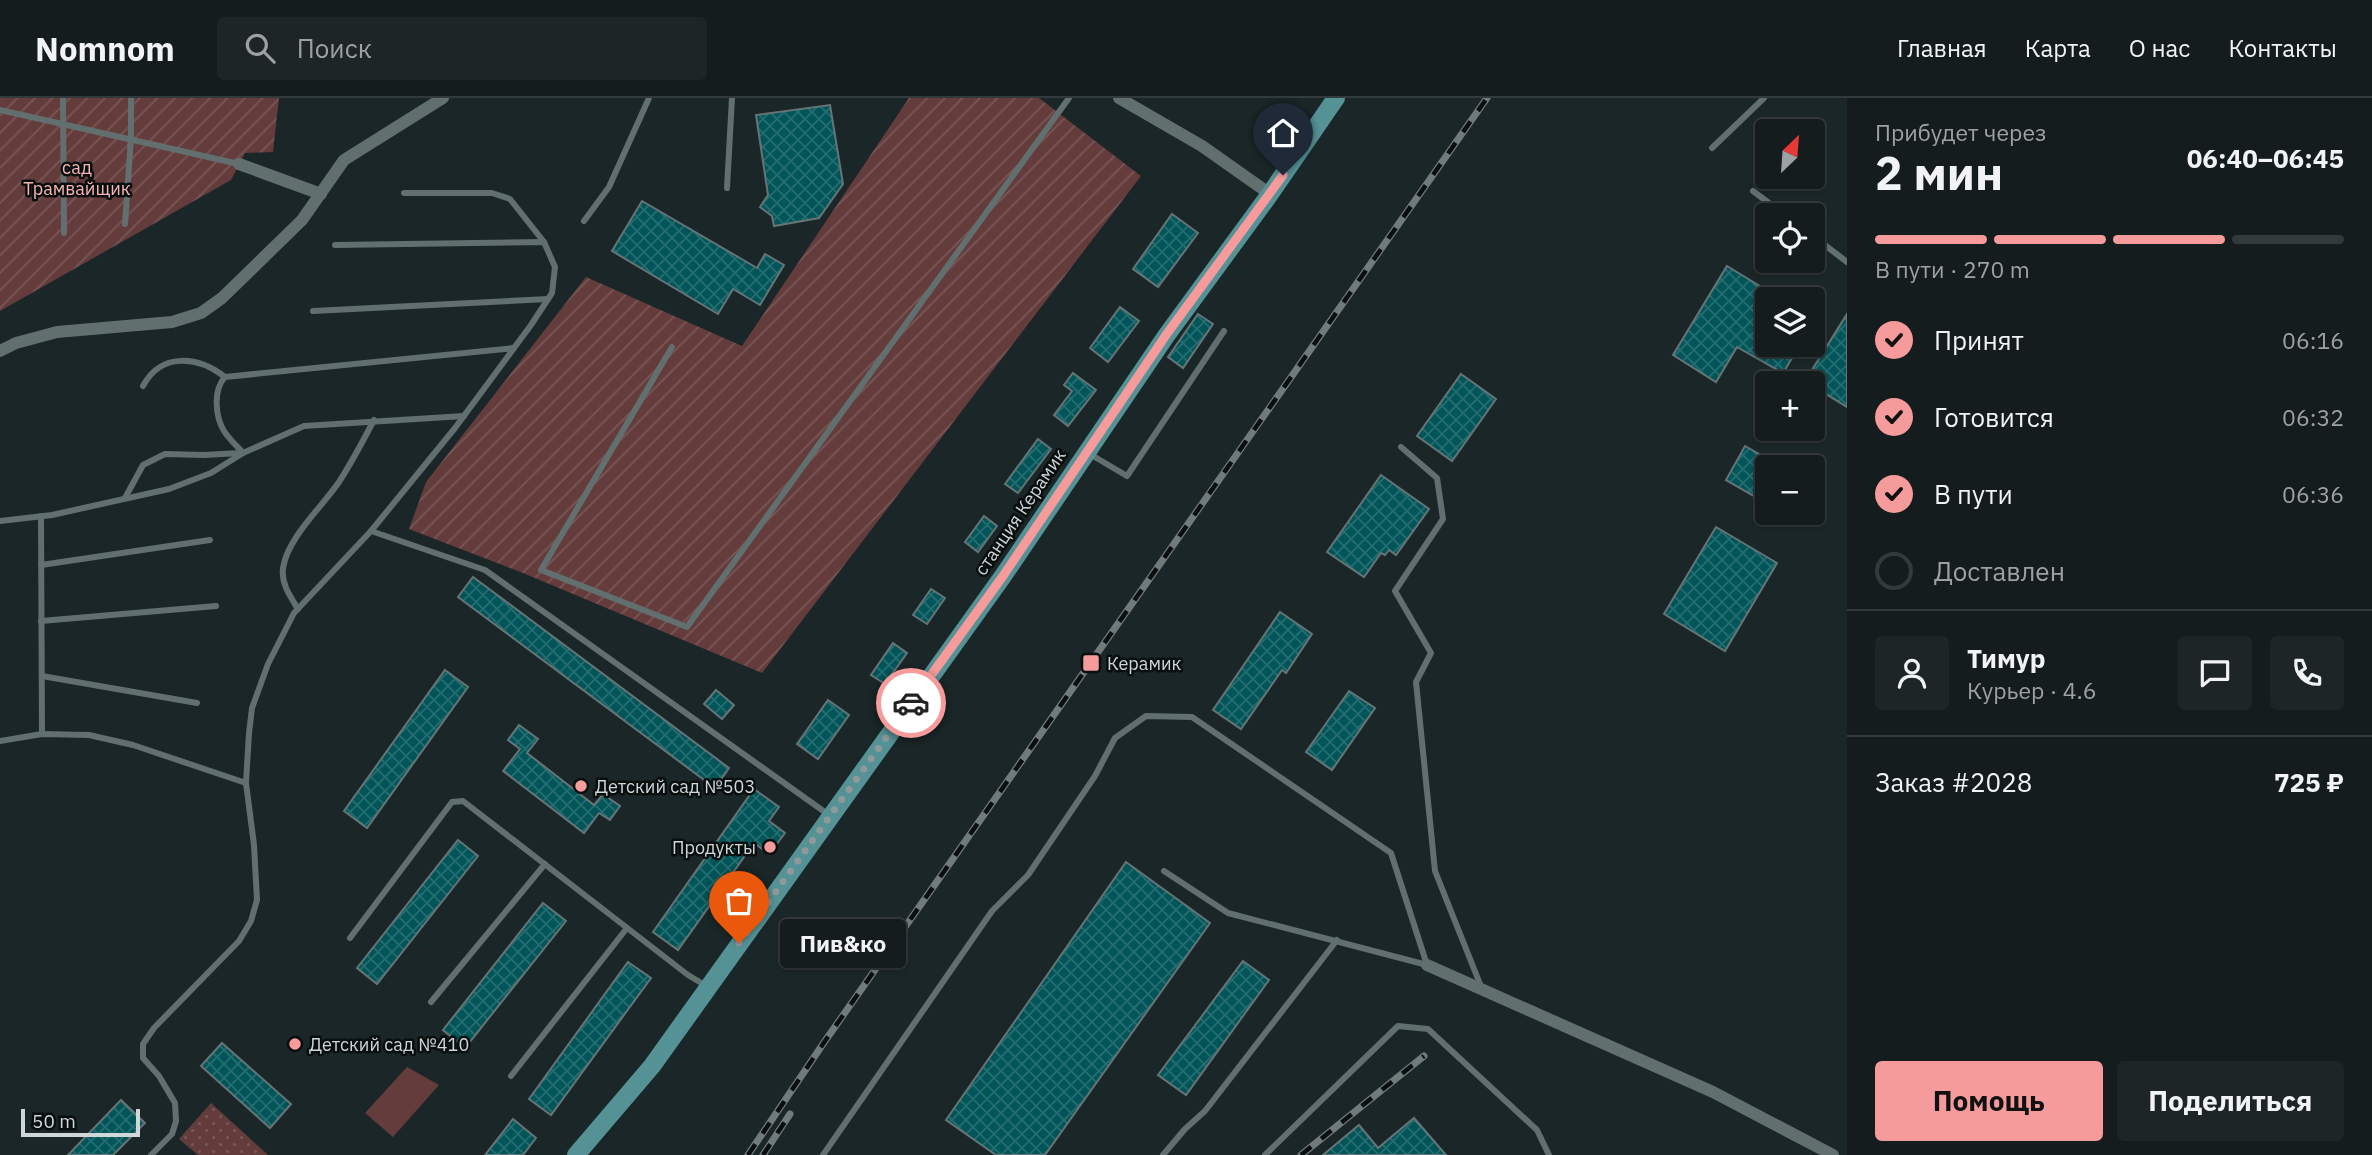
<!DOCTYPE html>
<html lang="ru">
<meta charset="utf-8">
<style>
body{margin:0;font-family:"IBM Plex Sans",sans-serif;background:#1d2526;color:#f1f3f6;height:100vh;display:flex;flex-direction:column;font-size:26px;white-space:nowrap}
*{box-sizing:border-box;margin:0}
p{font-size:23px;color:#9da1a4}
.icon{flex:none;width:38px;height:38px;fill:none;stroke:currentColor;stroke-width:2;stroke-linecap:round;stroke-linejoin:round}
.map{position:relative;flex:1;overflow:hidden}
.drawer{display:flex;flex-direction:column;background:#141c1d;width:525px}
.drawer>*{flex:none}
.needle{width:46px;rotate:25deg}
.fabs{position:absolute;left:1755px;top:21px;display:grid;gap:14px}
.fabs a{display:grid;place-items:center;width:70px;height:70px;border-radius:7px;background:#141c1d;box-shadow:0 2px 5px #0004,0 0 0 2px #333a3b;font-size:35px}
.scale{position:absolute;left:21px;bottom:18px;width:119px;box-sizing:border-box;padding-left:7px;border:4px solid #cfd7d8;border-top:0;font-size:19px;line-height:24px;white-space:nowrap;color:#cfd7d8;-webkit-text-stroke:5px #090e0e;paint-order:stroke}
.pin{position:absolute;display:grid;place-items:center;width:60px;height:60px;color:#fff;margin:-72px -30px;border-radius:50% 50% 50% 0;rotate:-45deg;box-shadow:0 0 7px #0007}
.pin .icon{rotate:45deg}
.courier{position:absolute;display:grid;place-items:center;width:70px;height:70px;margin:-35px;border:5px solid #f59b9c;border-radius:50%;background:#fff;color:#222;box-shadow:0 2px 9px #0007}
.bubble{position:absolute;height:49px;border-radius:7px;background:#141c1d;box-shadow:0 2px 5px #0004,0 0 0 2px #333a3b;font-size:23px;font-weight:700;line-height:49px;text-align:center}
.summary em{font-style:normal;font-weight:700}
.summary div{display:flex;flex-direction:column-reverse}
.summary{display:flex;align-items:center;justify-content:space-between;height:119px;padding:0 28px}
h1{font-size:46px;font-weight:700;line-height:52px}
.bar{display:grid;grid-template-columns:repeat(4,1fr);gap:10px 7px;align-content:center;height:84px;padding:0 28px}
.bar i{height:9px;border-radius:5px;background:#333a3b}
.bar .active{background:#f59b9c}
.bar p{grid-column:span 4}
.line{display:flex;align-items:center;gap:18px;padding:0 28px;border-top:2px solid #333a3b}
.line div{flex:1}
.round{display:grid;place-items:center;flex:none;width:74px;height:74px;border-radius:7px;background:#1d2526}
ol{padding:0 28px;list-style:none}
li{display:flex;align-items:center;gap:21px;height:77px}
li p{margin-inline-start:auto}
li .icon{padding:7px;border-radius:50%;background:#f59b9c;color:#111;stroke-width:4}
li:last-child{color:#9da1a4}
li i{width:38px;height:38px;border:4px solid #333a3b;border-radius:50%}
.button{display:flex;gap:14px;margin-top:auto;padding:14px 28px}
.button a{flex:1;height:80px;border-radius:7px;background:#f59b9c;color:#111;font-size:28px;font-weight:700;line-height:80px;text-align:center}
.button a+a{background:#1d2526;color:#f1f3f6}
header{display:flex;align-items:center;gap:42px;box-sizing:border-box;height:98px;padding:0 35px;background:#141c1d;border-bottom:2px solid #333a3b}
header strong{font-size:33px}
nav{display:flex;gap:38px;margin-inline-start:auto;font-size:24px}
.search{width:490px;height:63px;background:#1d2526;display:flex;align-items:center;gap:18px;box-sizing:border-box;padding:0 24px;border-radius:7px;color:#9da1a4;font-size:26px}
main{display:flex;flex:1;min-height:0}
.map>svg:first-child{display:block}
</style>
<header>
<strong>Nomnom</strong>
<div class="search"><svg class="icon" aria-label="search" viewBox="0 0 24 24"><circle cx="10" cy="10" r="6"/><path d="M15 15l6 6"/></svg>Поиск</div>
<nav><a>Главная</a><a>Карта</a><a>О нас</a><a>Контакты</a></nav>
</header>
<main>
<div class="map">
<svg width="1847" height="1057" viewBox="0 0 1847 1057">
<defs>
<pattern id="grass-dots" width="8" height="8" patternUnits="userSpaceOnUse" patternTransform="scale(1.75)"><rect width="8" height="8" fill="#643c3c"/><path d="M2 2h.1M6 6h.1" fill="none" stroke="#795757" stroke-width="1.8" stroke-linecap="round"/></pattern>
<pattern id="garden-furrows" width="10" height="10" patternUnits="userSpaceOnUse" patternTransform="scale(1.75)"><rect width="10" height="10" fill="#643c3c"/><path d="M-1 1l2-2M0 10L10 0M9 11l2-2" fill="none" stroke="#795757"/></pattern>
<pattern id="building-cross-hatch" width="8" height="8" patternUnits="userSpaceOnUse" patternTransform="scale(1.75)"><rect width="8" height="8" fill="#015559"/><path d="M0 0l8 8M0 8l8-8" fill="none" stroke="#256d70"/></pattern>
</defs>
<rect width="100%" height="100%" fill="#1a2627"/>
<polygon fill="url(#grass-dots)" points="211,1005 268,1057 198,1057 179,1041"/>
<g fill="url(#garden-furrows)">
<polygon points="0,0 279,0 273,54 245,55 231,82 0,213"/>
<polygon points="909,0 1039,0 1141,78 762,575 518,473 409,431 426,384 586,179 742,248"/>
</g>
<polygon fill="#643c3c" points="407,969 439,987 393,1039 365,1015"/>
<g fill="url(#building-cross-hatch)" stroke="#667475" stroke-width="2">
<polygon points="830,7 843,86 819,120 774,128 772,118 760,109 768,97 756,17"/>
<polygon points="642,103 757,170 765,156 784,167 760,207 733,191 718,216 612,153"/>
<polygon points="1172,116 1198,135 1158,189 1133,171"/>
<polygon points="1727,168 1768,193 1768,247 1800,247 1783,275 1737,249 1716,284 1673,257"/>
<polygon points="1120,209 1139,223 1108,264 1090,250"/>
<polygon points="1198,216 1213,226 1183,270 1168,259"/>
<polygon points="1847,216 1847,309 1813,288 1813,285 1805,283"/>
<polygon points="1073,275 1096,292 1068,328 1054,317 1072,293 1064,287"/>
<polygon points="1461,276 1496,301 1452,363 1417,338"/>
<polygon points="1038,341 1051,351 1018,395 1005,386"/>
<polygon points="1745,348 1768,361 1768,406 1726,382"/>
<polygon points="1381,377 1429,411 1396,457 1389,452 1385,457 1381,455 1364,479 1327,454"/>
<polygon points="984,418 997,428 978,454 965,444"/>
<polygon points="1716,429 1777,465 1725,553 1664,516"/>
<polygon points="473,479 729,670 715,690 458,499"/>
<polygon points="931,491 945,500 927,526 913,517"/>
<polygon points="1280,514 1312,536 1286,575 1282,572 1241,631 1213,612"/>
<polygon points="893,545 907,555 885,586 871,577"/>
<polygon points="445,572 468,589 367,730 344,713"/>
<polygon points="716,592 734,607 722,621 704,606"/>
<polygon points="1349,593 1375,610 1332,672 1306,654"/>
<polygon points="828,602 849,617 818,661 797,646"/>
<polygon points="519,627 538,641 527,655 594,707 603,696 620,708 610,722 599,715 584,735 503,673 520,651 508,642"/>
<polygon points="754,691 779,709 769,723 785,735 769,756 754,745 678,852 653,834"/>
<polygon points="458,742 478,758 377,886 357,870"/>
<polygon points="1126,764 1210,825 1045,1057 996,1057 946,1022"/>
<polygon points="543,805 566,823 465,950 443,932"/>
<polygon points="1243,863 1269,882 1186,997 1158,977"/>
<polygon points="628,864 651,880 551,1017 529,1001"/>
<polygon points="222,945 291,1006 270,1030 201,968"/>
<polygon points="121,1002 145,1025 113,1057 68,1057"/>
<polygon points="1414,1020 1446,1057 1323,1057 1359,1027 1378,1050"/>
<polygon points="513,1021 536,1040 523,1057 485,1057"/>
</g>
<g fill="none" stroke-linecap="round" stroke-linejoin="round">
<g stroke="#616f6f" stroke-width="6">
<polyline points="63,0 64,135"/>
<polyline points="0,12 239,66"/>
<polyline points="1712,50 1764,0"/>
<polyline points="727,90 732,0"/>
<polyline points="1753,93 1785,117"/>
<polyline points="404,95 492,95 510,101 544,144"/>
<polyline points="584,123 609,89 649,0"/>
<polyline points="125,126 131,40 131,0"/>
<polyline points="1813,138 1847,164"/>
<polyline points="313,213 548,201"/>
<polyline points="672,249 541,472 687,529 1069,0"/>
<path d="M143,288c18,-34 55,-30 82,-9"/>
<polyline points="1401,349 1437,380 1443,421 1395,493 1431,555 1416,584 1435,773 1482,891"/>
<path d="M243,355c-6,-7 -14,-14 -19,-22 -9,-15 -11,-41 1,-54l289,-29"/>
<polyline points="1088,355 1127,378 1224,233"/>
<polyline points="125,400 143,367 165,356 204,357 240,355"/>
<polyline points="41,418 42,636"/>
<polyline points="0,423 52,417 169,391 211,375 243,355 304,328 464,318"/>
<polyline points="371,433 485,472 829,717"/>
<polyline points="41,467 210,442"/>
<path d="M298,511c-8,-13 -17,-25 -15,-41 5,-31 39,-61 56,-86 13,-20 24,-41 35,-62"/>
<polyline points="41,523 216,508"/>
<polyline points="42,578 197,605"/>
<polyline points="0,643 42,636 89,637 133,647 246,685"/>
<polyline points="1164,773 1228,815 1427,867"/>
<polyline points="350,840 452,704 463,703 688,877 708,889"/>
<polyline points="431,904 545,766"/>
<polyline points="511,978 627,830"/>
<polyline points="151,1057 172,1036 176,1023 175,1005 159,978 143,960 143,946 154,930 239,843 251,823 257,802 254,747 246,685 249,635 252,610 268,566 294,515 371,433 455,330 531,227 552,195 555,169 544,144 335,147"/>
<polyline points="823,1057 992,813 1028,777 1095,678 1115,640 1146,618 1192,619 1391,755 1427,867"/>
<polyline points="1163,1057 1185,1031 1205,1013 1337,842"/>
<polyline points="1265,1057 1398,928 1428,931 1537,1032 1549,1057"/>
</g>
<g stroke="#616f6f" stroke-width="12">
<polyline points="1119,0 1202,48 1270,96"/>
<polyline points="239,66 321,96"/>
<polyline points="0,253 16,245 57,234 172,224 201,215 222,200 302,122 344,62 443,0"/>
<polyline points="1427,867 1713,994 1833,1057"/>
</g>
<polyline stroke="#549295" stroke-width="18" points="576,1057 652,968 1003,478 1166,238 1270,96 1336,0"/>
<g stroke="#717b7c" stroke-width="7">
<g id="rail">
<polyline points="748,1057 825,943 1487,0"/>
<polyline points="763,1057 790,1016"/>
<polyline points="1301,1057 1424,958"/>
</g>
</g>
<use href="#rail" stroke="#090e0e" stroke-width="4.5" stroke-dasharray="13" stroke-linecap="butt"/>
</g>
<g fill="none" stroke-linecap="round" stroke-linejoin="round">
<polyline stroke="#90999a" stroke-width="7" stroke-dasharray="0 12.6" points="739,845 911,605"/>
<polyline stroke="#f59b9c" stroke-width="9" points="911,605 1003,478 1166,237 1283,77"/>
</g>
<g fill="#f59b9c" stroke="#090e0e" stroke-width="2.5">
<rect x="1082" y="556" width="18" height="18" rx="3.5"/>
<circle cx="581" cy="688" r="7"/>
<circle cx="770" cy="749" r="7"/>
<circle cx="295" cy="946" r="7"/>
</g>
<g text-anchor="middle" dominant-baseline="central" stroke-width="5" stroke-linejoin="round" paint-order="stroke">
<g font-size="18" fill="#f9b5b5" stroke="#090e0e">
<text x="77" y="69">сад<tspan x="77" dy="21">Трамвайщик</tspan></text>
</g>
<g font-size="18" fill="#cfd7d8" stroke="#090e0e">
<text transform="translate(1020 414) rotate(-56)">станция Керамик</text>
</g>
<g font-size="18" fill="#cfd7d8" stroke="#090e0e" text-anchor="start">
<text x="1107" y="565">Керамик</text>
<text x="595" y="688">Детский сад №503</text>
<text x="756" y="749" text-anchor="end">Продукты</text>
<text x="309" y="946">Детский сад №410</text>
</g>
</g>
</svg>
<div class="fabs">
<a><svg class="needle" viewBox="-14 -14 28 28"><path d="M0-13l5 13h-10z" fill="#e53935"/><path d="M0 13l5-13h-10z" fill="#9da1a4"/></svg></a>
<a><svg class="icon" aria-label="locate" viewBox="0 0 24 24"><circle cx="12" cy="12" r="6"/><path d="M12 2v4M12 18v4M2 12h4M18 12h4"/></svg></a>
<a><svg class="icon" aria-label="layers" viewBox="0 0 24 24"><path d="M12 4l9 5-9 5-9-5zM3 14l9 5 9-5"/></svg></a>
<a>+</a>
<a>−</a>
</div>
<div class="scale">50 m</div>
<div class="pin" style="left:739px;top:845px;background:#ea580c"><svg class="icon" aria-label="bag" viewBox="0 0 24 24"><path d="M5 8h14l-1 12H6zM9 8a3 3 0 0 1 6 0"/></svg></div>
<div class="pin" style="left:1283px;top:77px;background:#1f2937"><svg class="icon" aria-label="home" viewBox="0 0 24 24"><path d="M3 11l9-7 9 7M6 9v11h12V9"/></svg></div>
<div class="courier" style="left:911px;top:605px"><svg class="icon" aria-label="car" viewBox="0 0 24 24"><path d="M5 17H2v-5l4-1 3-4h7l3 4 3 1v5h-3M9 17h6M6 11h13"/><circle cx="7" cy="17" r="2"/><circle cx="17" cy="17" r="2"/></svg></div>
<div class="bubble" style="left:780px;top:821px;width:126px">Пив&amp;ко</div>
</div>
<section class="drawer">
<div class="summary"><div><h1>2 мин</h1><p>Прибудет через</p></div><em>06:40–06:45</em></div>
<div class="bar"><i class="active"></i><i class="active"></i><i class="active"></i><i></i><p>В пути · 270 m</p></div>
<ol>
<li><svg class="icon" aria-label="check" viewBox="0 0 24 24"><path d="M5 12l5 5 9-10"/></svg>Принят<p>06:16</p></li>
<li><svg class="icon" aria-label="check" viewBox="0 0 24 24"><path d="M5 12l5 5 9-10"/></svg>Готовится<p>06:32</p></li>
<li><svg class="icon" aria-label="check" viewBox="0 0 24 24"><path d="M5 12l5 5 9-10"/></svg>В пути<p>06:36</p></li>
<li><i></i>Доставлен</li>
</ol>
<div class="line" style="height:126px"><a class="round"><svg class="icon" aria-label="person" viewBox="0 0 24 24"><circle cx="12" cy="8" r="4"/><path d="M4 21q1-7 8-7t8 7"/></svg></a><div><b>Тимур</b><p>Курьер · 4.6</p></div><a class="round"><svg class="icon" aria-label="chat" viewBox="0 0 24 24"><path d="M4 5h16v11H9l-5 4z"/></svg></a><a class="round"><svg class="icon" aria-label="phone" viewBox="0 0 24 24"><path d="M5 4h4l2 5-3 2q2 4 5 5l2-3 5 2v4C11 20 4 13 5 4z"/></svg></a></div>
<div class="line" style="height:91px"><div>Заказ #2028</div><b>725 ₽</b></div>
<div class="button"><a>Помощь</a><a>Поделиться</a></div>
</section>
</main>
